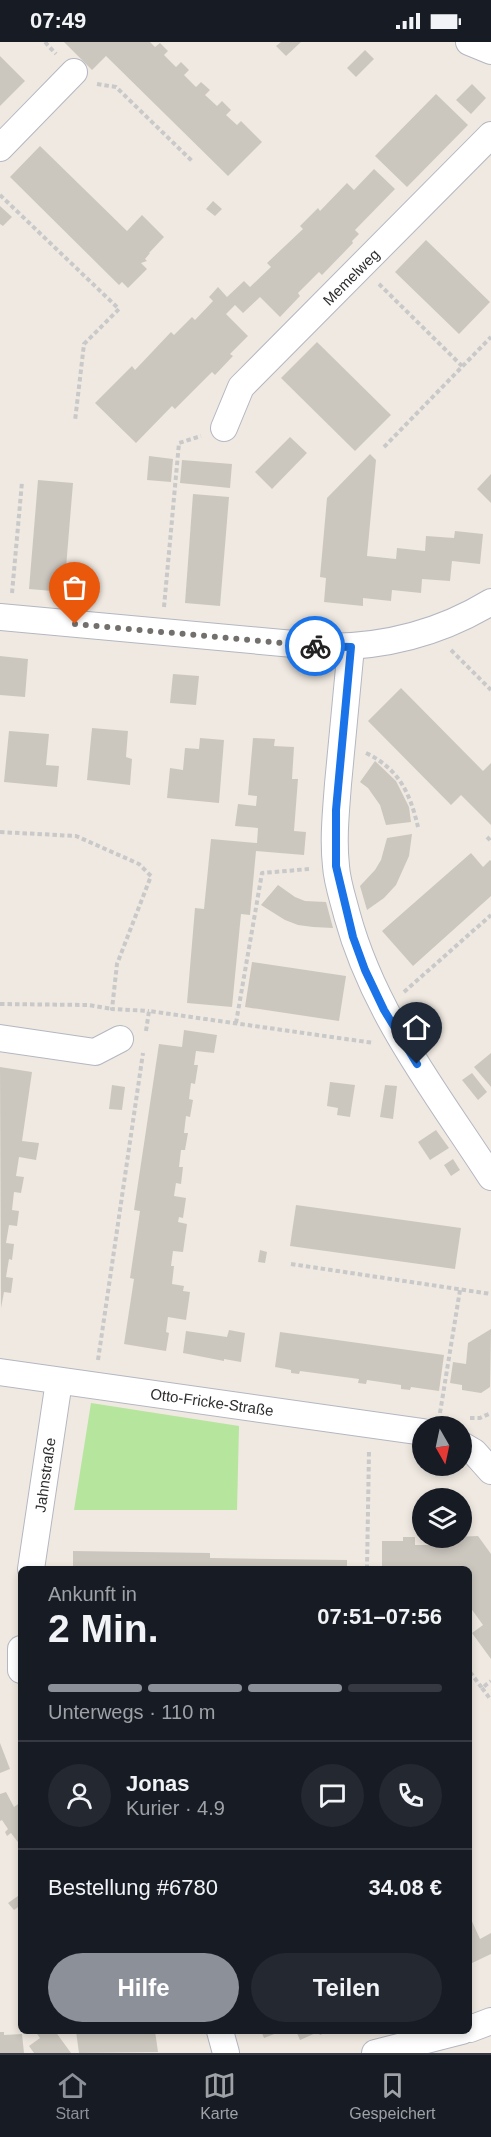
<!DOCTYPE html>
<html lang="de">
<meta charset="utf-8">
<style>
body{margin:0;font-family:Arial,sans-serif;background:#242831;color:#f1f3f6;height:100vh;display:flex;flex-direction:column;font-size:22px;white-space:nowrap}
*{box-sizing:border-box;margin:0}
p{font-size:20px;color:#9ea1a6}
.icon{flex:none;width:33px;height:33px;fill:none;stroke:currentColor;stroke-width:2;stroke-linecap:round;stroke-linejoin:round}
.map{position:relative;flex:1;overflow:hidden}
.details{position:absolute;left:18px;top:1524px;width:454px;height:468px;display:flex;flex-direction:column;background:#171b24;border-radius:9px;box-shadow:0 3px 9px #0003}
.details>*{flex:none}
.needle{width:39px;rotate:171deg}
.tools{position:absolute;left:412px;top:1374px;display:grid;gap:12px}
.tools a{display:grid;place-items:center;width:60px;height:60px;border-radius:50%;background:#171b24;box-shadow:0 3px 9px #0003;font-size:30px}
.pin{position:absolute;display:grid;place-items:center;width:51px;height:51px;color:#fff;margin:-62px -26px;border-radius:50% 50% 50% 0;rotate:-45deg;box-shadow:0 0 6px #0007}
.pin .icon{rotate:45deg}
.courier{position:absolute;display:grid;place-items:center;width:60px;height:60px;margin:-30px;border:4px solid #1a73e8;border-radius:50%;background:#fff;color:#222;box-shadow:0 2px 8px #0007}
.summary em{font-style:normal;font-weight:700}
.summary div{display:flex;flex-direction:column-reverse}
.summary{display:flex;align-items:center;justify-content:space-between;height:102px;padding:0 30px}
h1{font-size:39px;font-weight:700;line-height:45px}
.bar{display:grid;grid-template-columns:repeat(4,1fr);gap:9px 6px;align-content:center;height:72px;padding:0 30px}
.bar i{height:8px;border-radius:4px;background:#363941}
.bar .current{background:#8c9099}
.bar p{grid-column:span 4}
.line{display:flex;align-items:center;gap:15px;padding:0 30px;border-top:2px solid #363941}
.line div{flex:1}
.round{display:grid;place-items:center;flex:none;width:63px;height:63px;border-radius:32px;background:#242831}
.cta{display:flex;gap:12px;margin-top:auto;padding:12px 30px}
.cta a{flex:1;height:69px;border-radius:36px;background:#8c9099;color:#fff;font-size:24px;font-weight:700;line-height:69px;text-align:center}
.cta a+a{background:#242831;color:#f1f3f6}
.status{display:flex;justify-content:space-between;align-items:center;height:42px;padding:0 30px;background:#171b24;direction:ltr}
.status svg{height:16px;fill:currentColor}
.dock{display:flex;justify-content:space-around;align-items:center;height:84px;border-top:2px solid #363941;background:#171b24;font-size:16px;color:#9ea1a6}
.dock a{display:grid;justify-items:center;gap:3px}
.dock .current{color:#8c9099}
.map>svg:first-child{display:block}
</style>
<div class="status"><b>07:49</b><svg viewBox="0 0 49 12"><path d="M0 12V9h3v3zM5 12V6h3v6zM10 12V3h3v9zM15 12V0h3v12zM26 1h20v11H26zM47 4h2v5h-2z"/></svg></div>
<div class="map">
<svg width="491" height="2011" viewBox="0 0 491 2011">
<rect width="100%" height="100%" fill="#efe9e1"/>
<polygon fill="#b6e59e" points="91,1361 239,1384 237,1468 74,1468"/>
<g fill="#cbc7bf">
<polygon points="64,0 150,0 155,5 160,1 168,9 164,13 176,25 181,20 189,28 184,33 196,45 201,40 210,48 205,53 217,64 222,59 231,68 226,73 237,83 241,79 262,100 228,134 106,14 92,28"/>
<polygon points="281,0 301,0 286,14 276,4"/>
<polygon points="365,8 374,17 356,35 347,26"/>
<polygon points="0,14 25,39 0,64"/>
<polygon points="472,42 486,56 471,72 456,58"/>
<polygon points="436,52 468,83 407,145 375,114"/>
<polygon points="40,104 127,189 142,173 164,195 149,211 150,211 145,217 147,219 141,221 147,227 128,246 122,240 119,243 10,135"/>
<polygon points="374,127 395,147 355,188 359,192 352,199 353,201 322,233 319,230 298,251 300,254 280,275 260,255 243,271 235,263 226,272 248,294 230,312 233,314 215,333 212,330 175,367 172,364 136,401 95,361 132,324 135,328 171,290 174,293 192,275 195,278 213,259 209,255 218,245 227,255 244,239 250,245 271,225 267,221 303,187 300,184 318,166 320,169 347,141 354,148"/>
<polygon points="213,159 222,167 215,174 206,167"/>
<polygon points="0,164 12,175 3,184 0,182"/>
<polygon points="426,198 490,260 459,292 395,230"/>
<polygon points="317,300 391,373 355,409 281,336"/>
<polygon points="290,395 307,411 272,447 255,430"/>
<polygon points="370,412 376,418 367,514 396,517 397,506 425,509 426,494 454,496 455,489 483,492 480,522 452,519 450,539 422,537 421,551 392,548 391,559 363,556 363,564 324,560 326,536 320,535 327,456"/>
<polygon points="149,414 173,417 171,440 147,438"/>
<polygon points="182,418 232,422 230,446 180,441"/>
<polygon points="491,432 491,461 477,447"/>
<polygon points="38,438 73,441 64,550 29,547"/>
<polygon points="193,452 229,455 220,564 185,561"/>
<polygon points="0,614 28,617 25,655 0,653"/>
<polygon points="173,632 199,634 196,663 170,661"/>
<polygon points="401,646 483,729 491,721 491,783 461,753 451,763 368,679"/>
<polygon points="92,686 128,689 126,715 132,717 130,743 87,738"/>
<polygon points="9,689 49,692 46,723 59,724 57,745 4,740"/>
<polygon points="200,696 224,698 219,761 167,756 170,726 183,728 185,706 199,707"/>
<polygon points="253,696 275,697 274,704 294,705 292,737 298,737 294,789 306,790 304,813 256,809 250,873 241,872 232,965 187,961 195,866 204,867 211,797 257,801 258,786 235,784 238,762 256,764 257,754 248,753"/>
<polygon points="375,719 396,739 409,765 411,780 386,783 380,763 368,746 360,740"/>
<polygon points="412,792 409,814 396,843 384,856 367,868 360,844 375,828 381,818 387,796"/>
<polygon points="471,811 483,825 490,818 491,819 491,854 413,924 382,889"/>
<polygon points="278,843 295,855 305,859 326,860 333,886 313,885 298,883 285,878 261,863"/>
<polygon points="252,920 346,934 339,979 245,965"/>
<polygon points="184,988 217,993 214,1011 196,1009 194,1023 198,1023 195,1042 191,1041 189,1057 193,1058 190,1075 186,1074 184,1091 188,1091 185,1108 181,1108 179,1125 183,1125 181,1142 176,1141 174,1154 186,1156 183,1176 179,1175 178,1180 187,1182 183,1210 173,1209 171,1224 174,1224 172,1242 184,1244 183,1249 190,1250 186,1278 168,1275 166,1290 169,1291 166,1309 124,1302 134,1237 130,1236 140,1169 134,1168 159,1002 182,1005"/>
<polygon points="491,1011 491,1045 474,1025"/>
<polygon points="0,1025 32,1030 22,1099 39,1101 36,1118 19,1115 16,1134 24,1135 21,1151 14,1150 12,1168 19,1169 17,1184 9,1183 6,1201 14,1202 12,1218 9,1217 6,1235 13,1236 11,1251 4,1250 1,1266"/>
<polygon points="472,1031 487,1050 478,1058 462,1038"/>
<polygon points="330,1040 355,1043 350,1075 337,1073 338,1066 327,1064"/>
<polygon points="112,1043 125,1045 122,1068 109,1067"/>
<polygon points="385,1043 397,1044 393,1077 380,1075"/>
<polygon points="436,1088 449,1106 430,1118 418,1100"/>
<polygon points="453,1117 460,1128 451,1134 444,1123"/>
<polygon points="296,1163 461,1186 455,1227 290,1204"/>
<polygon points="260,1208 267,1210 265,1221 258,1220"/>
<polygon points="491,1287 490,1345 481,1351 462,1348 462,1343 450,1341 453,1320 466,1322 468,1301"/>
<polygon points="229,1288 245,1291 241,1320 224,1317 224,1319 183,1311 186,1289 227,1295"/>
<polygon points="280,1290 444,1313 439,1349 411,1345 410,1348 401,1347 401,1343 367,1338 366,1342 358,1341 359,1337 300,1329 299,1332 291,1331 291,1328 275,1325"/>
<polygon points="478,1494 491,1512 491,1617 472,1591 483,1583 470,1565 470,1527 382,1527 382,1499 403,1499 403,1495 415,1495 415,1503 430,1503 431,1496"/>
<polygon points="73,1509 210,1511 210,1516 347,1518 347,1527 73,1527"/>
<polygon points="0,1701 10,1727 0,1731"/>
<polygon points="6,1750 14,1765 21,1760 21,1804 11,1791 7,1794 5,1790 8,1787 2,1778 0,1779 0,1752"/>
<polygon points="18,1854 21,1857 21,1863 14,1868 8,1861"/>
<polygon points="470,1875 480,1897 491,1891 491,1912 470,1922"/>
<polygon points="35,1989 55,1989 71,2011 34,2011 29,2004 40,1996"/>
<polygon points="76,1989 155,1989 158,2010 79,2011"/>
<polygon points="261,1989 282,1989 264,1996"/>
<polygon points="296,1989 330,1989 320,1993 318,1990 300,1998"/>
<polygon points="0,1990 4,1990 4,1993 22,1992 24,2011 0,2011"/>
</g>
<g fill="none" stroke-linecap="round" stroke-linejoin="round">
<g stroke="#b4b7c1" stroke-width="28">
<g id="minor">
<polyline points="469,0 491,9"/>
<polyline points="0,106 74,30"/>
<polyline points="224,386 241,345 491,93"/>
<path d="M0,575l326,30c60,0 114,-14 165,-45"/>
<path d="M351,605c-4,46 -9,91 -13,137 -2,27 -5,55 -2,82 1,16 7,33 11,49 27,99 89,177 144,262"/>
<polyline points="0,996 95,1010 120,997"/>
<polyline points="0,1330 423,1390"/>
<polyline points="462,1403 474,1410 491,1429"/>
<polyline points="31,1527 59,1339"/>
<polyline points="21,1607 21,1628"/>
<polyline points="470,1987 491,1979"/>
<polyline points="220,1989 226,2011"/>
<polyline points="375,2011 462,1989"/>
</g>
</g>
<g stroke="#c9c9c9" stroke-width="4" stroke-dasharray="4.5 3" stroke-linecap="butt">
<polyline points="45,0 56,12"/>
<polyline points="97,42 116,45 192,119"/>
<polyline points="0,153 119,267 84,302 75,379"/>
<polyline points="379,242 462,324"/>
<polyline points="384,405 491,295"/>
<polyline points="12,551 22,440"/>
<polyline points="164,565 179,401 201,394"/>
<polyline points="451,608 491,648"/>
<path d="M366,711c33,16 44,40 52,74"/>
<polyline points="0,790 76,794 139,822 151,834 117,922 112,967 149,969"/>
<polyline points="487,795 491,799"/>
<polyline points="404,950 491,873"/>
<polyline points="0,962 88,963 112,967"/>
<polyline points="236,981 262,831 309,827"/>
<polyline points="146,989 149,969 374,1001"/>
<polyline points="291,1222 491,1252"/>
<polyline points="98,1318 143,1011"/>
<polyline points="440,1371 460,1248"/>
<polyline points="470,1376 480,1376 491,1371"/>
<polyline points="367,1527 369,1408"/>
<polyline points="470,1630 482,1646 491,1639"/>
<polyline points="482,1646 491,1658"/>
</g>
<use href="#minor" stroke="#fff" stroke-width="26"/>
</g>
<g fill="none" stroke-linecap="round" stroke-linejoin="round">
<polyline stroke="#726f6d" stroke-width="6" stroke-dasharray="0 10.8" points="75,582 315,604"/>
<polyline stroke="#1a73e8" stroke-width="8" points="315,604 351,605 336,768 336,824 353,895 365,928 384,968 417,1022"/>
</g>
<g text-anchor="middle" dominant-baseline="central" stroke-width="4.5" stroke-linejoin="round" paint-order="stroke">
<g font-size="15" fill="#2e2e2e" stroke="#fff">
<text transform="translate(351 235) rotate(-45)">Memelweg</text>
<text transform="translate(212 1360) rotate(8)">Otto-Fricke-Straße</text>
<text transform="translate(45 1433) rotate(-82)">Jahnstraße</text>
</g>
</g>
</svg>
<div class="tools">
<a><svg class="needle" viewBox="-14 -14 28 28"><path d="M0-13l5 13h-10z" fill="#e53935"/><path d="M0 13l5-13h-10z" fill="#9ea1a6"/></svg></a>
<a><svg class="icon" aria-label="layers" viewBox="0 0 24 24"><path d="M12 4l9 5-9 5-9-5zM3 14l9 5 9-5"/></svg></a>
</div>
<div class="pin" style="left:75px;top:582px;background:#ea580c"><svg class="icon" aria-label="bag" viewBox="0 0 24 24"><path d="M5 8h14l-1 12H6zM9 8a3 3 0 0 1 6 0"/></svg></div>
<div class="pin" style="left:417px;top:1022px;background:#1f2937"><svg class="icon" aria-label="home" viewBox="0 0 24 24"><path d="M3 11l9-7 9 7M6 9v11h12V9"/></svg></div>
<div class="courier" style="left:315px;top:604px"><svg class="icon" aria-label="bike" viewBox="0 0 24 24"><circle cx="6" cy="16" r="4"/><circle cx="18" cy="16" r="4"/><path d="M6 16l4-8h5l3 8M10 8l3 8H6M13 5h3"/></svg></div>
<section class="details">
<div class="summary"><div><h1>2 Min.</h1><p>Ankunft in</p></div><em>07:51–07:56</em></div>
<div class="bar"><i class="current"></i><i class="current"></i><i class="current"></i><i></i><p>Unterwegs · 110 m</p></div>
<div class="line" style="height:108px"><a class="round"><svg class="icon" aria-label="person" viewBox="0 0 24 24"><circle cx="12" cy="8" r="4"/><path d="M4 21q1-7 8-7t8 7"/></svg></a><div><b>Jonas</b><p>Kurier · 4.9</p></div><a class="round"><svg class="icon" aria-label="chat" viewBox="0 0 24 24"><path d="M4 5h16v11H9l-5 4z"/></svg></a><a class="round"><svg class="icon" aria-label="phone" viewBox="0 0 24 24"><path d="M5 4h4l2 5-3 2q2 4 5 5l2-3 5 2v4C11 20 4 13 5 4z"/></svg></a></div>
<div class="line" style="height:78px"><div>Bestellung #6780</div><b>34.08 €</b></div>
<div class="cta"><a>Hilfe</a><a>Teilen</a></div>
</section>
</div>
<nav class="dock">
<a class="current"><svg class="icon" aria-label="home" viewBox="0 0 24 24"><path d="M3 11l9-7 9 7M6 9v11h12V9"/></svg>Start</a>
<a><svg class="icon" aria-label="map" viewBox="0 0 24 24"><path d="M3 6l6-2 6 2 6-2v14l-6 2-6-2-6 2zM9 4v14M15 6v14"/></svg>Karte</a>
<a><svg class="icon" aria-label="saved" viewBox="0 0 24 24"><path d="M7 4h10v16l-5-4-5 4z"/></svg>Gespeichert</a>
</nav>
